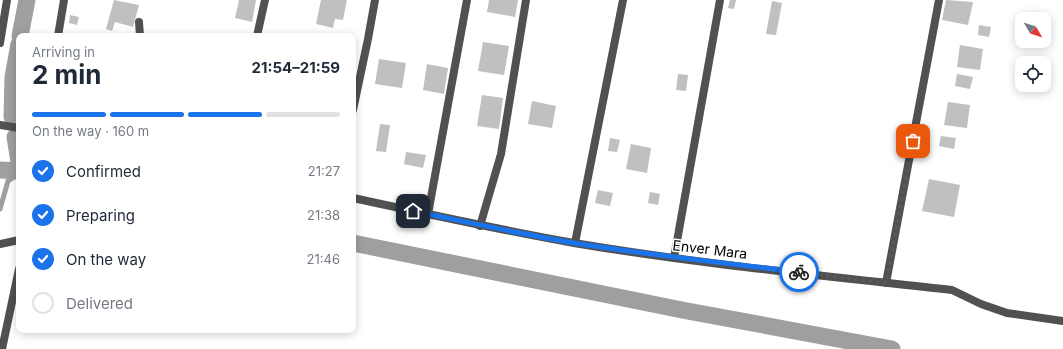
<!DOCTYPE html>
<meta charset="utf-8">
<style>
body{margin:0;font-family:Inter,sans-serif;background:#f2f2f3;color:#1f2937;height:100vh;display:flex;flex-direction:column;font-size:15px;white-space:nowrap}
*{box-sizing:border-box;margin:0}
p{font-size:13px;color:#747a83}
.icon{flex:none;width:22px;height:22px;fill:none;stroke:currentColor;stroke-width:2;stroke-linecap:round;stroke-linejoin:round}
.map{position:relative;flex:1;overflow:hidden}
.side{position:absolute;left:16px;top:33px;width:340px;height:300px;display:flex;flex-direction:column;background:#fff;border-radius:8px;box-shadow:0 2px 10px #0003}
.side>*{flex:none}
.needle{width:26px;rotate:129deg}
.fabs{position:absolute;left:1015px;top:12px;display:grid;gap:8px}
.fabs a{display:grid;place-items:center;width:36px;height:36px;border-radius:8px;background:#fff;box-shadow:0 2px 10px #0003;font-size:20px}
.pin{position:absolute;display:grid;place-items:center;width:34px;height:34px;color:#fff;margin:-17px;border-radius:8px;box-shadow:0 2px 6px #0006}
.courier{position:absolute;display:grid;place-items:center;width:40px;height:40px;margin:-20px;border:3px solid #1a73e8;border-radius:50%;background:#fff;color:#222;box-shadow:0 1px 5px #0007}
.overview em{font-style:normal;font-weight:700}
.overview div{display:flex;flex-direction:column-reverse}
.overview{display:flex;align-items:center;justify-content:space-between;height:68px;padding:0 16px}
h1{font-size:26px;font-weight:700;line-height:30px}
.bar{display:grid;grid-template-columns:repeat(4,1fr);gap:6px 4px;align-content:center;height:48px;padding:0 16px}
.bar i{height:5px;border-radius:3px;background:#e0e1e3}
.bar .current{background:#1a73e8}
.bar p{grid-column:span 4}
ol{padding:0 16px;list-style:none}
li{display:flex;align-items:center;gap:12px;height:44px}
li p{margin-inline-start:auto}
li .icon{padding:4px;border-radius:50%;background:#1a73e8;color:#fff;stroke-width:4}
li:last-child{color:#747a83}
li i{width:22px;height:22px;border:2px solid #e0e1e3;border-radius:50%}
.map>svg:first-child{display:block}
</style>
<div class="map">
<svg width="1063" height="349" viewBox="0 0 1063 349">
<rect width="100%" height="100%" fill="#fff"/>
<g fill="none" stroke-linecap="round" stroke-linejoin="round">
<polyline stroke="#9f9f9f" stroke-width="5" points="0,209 8,181 19,174"/>
<g stroke="#9f9f9f" stroke-width="17">
<polyline points="20,36 27,0"/>
<polyline points="12,117 13,77 19,44"/>
<polyline points="15,137 19,162"/>
<polyline points="0,170 19,171"/>
<polyline points="353,243 682,310 892,349"/>
</g>
</g>
<g fill="#c0c0c0">
<polygon points="114,0 139,5 133,27 115,22 112,31 106,29"/>
<polygon points="239,0 256,0 252,22 235,18"/>
<polygon points="321,0 347,0 343,20 335,19 333,28 316,24"/>
<polygon points="489,0 518,0 515,17 487,12"/>
<polygon points="730,0 736,0 734,9 728,8"/>
<polygon points="946,0 973,2 968,25 942,20"/>
<polygon points="772,1 782,3 776,35 766,34"/>
<polygon points="70,15 79,17 77,25 69,23"/>
<polygon points="979,25 991,27 989,37 978,35"/>
<polygon points="483,42 509,46 504,75 478,71"/>
<polygon points="960,45 983,49 980,70 957,67"/>
<polygon points="379,59 406,63 402,88 375,84"/>
<polygon points="427,64 448,68 444,94 423,90"/>
<polygon points="678,74 688,75 686,91 676,90"/>
<polygon points="957,74 973,77 970,89 955,86"/>
<polygon points="482,95 503,98 499,129 477,126"/>
<polygon points="532,101 556,106 552,128 528,124"/>
<polygon points="948,102 970,105 967,128 944,125"/>
<polygon points="380,124 390,125 386,152 376,151"/>
<polygon points="941,136 956,138 954,149 939,146"/>
<polygon points="610,138 620,140 617,152 608,151"/>
<polygon points="631,144 651,148 647,173 626,169"/>
<polygon points="406,152 426,155 423,168 404,164"/>
<polygon points="929,179 960,185 954,217 922,211"/>
<polygon points="598,190 613,193 610,206 595,203"/>
<polygon points="650,192 660,194 658,205 648,203"/>
</g>
<g fill="none" stroke-linecap="round" stroke-linejoin="round">
<g stroke="#515151" stroke-width="8">
<polyline points="139,22 140,36"/>
<polyline points="575,243 623,0"/>
<polyline points="674,258 720,0"/>
</g>
<g stroke="#515151" stroke-width="8">
<polyline points="58,36 64,0"/>
<polyline points="257,36 265,0"/>
<polyline points="353,110 368,39 375,0"/>
<path d="M353,198c74,16 147,32 221,45 125,21 252,33 378,47l29,14 26,9 56,8"/>
<polyline points="428,214 467,0"/>
<polyline points="480,226 501,154 526,0"/>
<polyline points="886,283 939,0"/>
<polyline points="2,349 19,269"/>
</g>
<g stroke="#515151" stroke-width="8">
<polyline points="0,43 7,0"/>
<polyline points="0,125 19,128"/>
<polyline points="0,244 19,240"/>
</g>
</g>
<g fill="none" stroke-linecap="round" stroke-linejoin="round">
<polyline stroke="#595959" stroke-width="4" stroke-dasharray="0 7.2" points="799,272 886,283 913,141"/>
<path stroke="#1a73e8" stroke-width="5" d="M413,211c54,11 107,23 161,32 75,12 150,20 225,29"/>
</g>
<g text-anchor="middle" dominant-baseline="central" stroke-width="3" stroke-linejoin="round" paint-order="stroke">
<g font-size="14" fill="#000" stroke="#fff">
<text transform="translate(710 249) rotate(7)">Enver Mara</text>
</g>
</g>
</svg>
<div class="fabs">
<a><svg class="needle" viewBox="-14 -14 28 28"><path d="M0-13l5 13h-10z" fill="#e53935"/><path d="M0 13l5-13h-10z" fill="#747a83"/></svg></a>
<a><svg class="icon" aria-label="locate" viewBox="0 0 24 24"><circle cx="12" cy="12" r="6"/><path d="M12 2v4M12 18v4M2 12h4M18 12h4"/></svg></a>
</div>
<div class="pin" style="left:913px;top:141px;background:#ea580c"><svg class="icon" aria-label="bag" viewBox="0 0 24 24"><path d="M5 8h14l-1 12H6zM9 8a3 3 0 0 1 6 0"/></svg></div>
<div class="pin" style="left:413px;top:211px;background:#1f2937"><svg class="icon" aria-label="home" viewBox="0 0 24 24"><path d="M3 11l9-7 9 7M6 9v11h12V9"/></svg></div>
<div class="courier" style="left:799px;top:272px"><svg class="icon" aria-label="bike" viewBox="0 0 24 24"><circle cx="6" cy="16" r="4"/><circle cx="18" cy="16" r="4"/><path d="M6 16l4-8h5l3 8M10 8l3 8H6M13 5h3"/></svg></div>
<section class="side">
<div class="overview"><div><h1>2 min</h1><p>Arriving in</p></div><em>21:54–21:59</em></div>
<div class="bar"><i class="current"></i><i class="current"></i><i class="current"></i><i></i><p>On the way · 160 m</p></div>
<ol>
<li><svg class="icon" aria-label="check" viewBox="0 0 24 24"><path d="M5 12l5 5 9-10"/></svg>Confirmed<p>21:27</p></li>
<li><svg class="icon" aria-label="check" viewBox="0 0 24 24"><path d="M5 12l5 5 9-10"/></svg>Preparing<p>21:38</p></li>
<li><svg class="icon" aria-label="check" viewBox="0 0 24 24"><path d="M5 12l5 5 9-10"/></svg>On the way<p>21:46</p></li>
<li><i></i>Delivered</li>
</ol>
</section>
</div>
